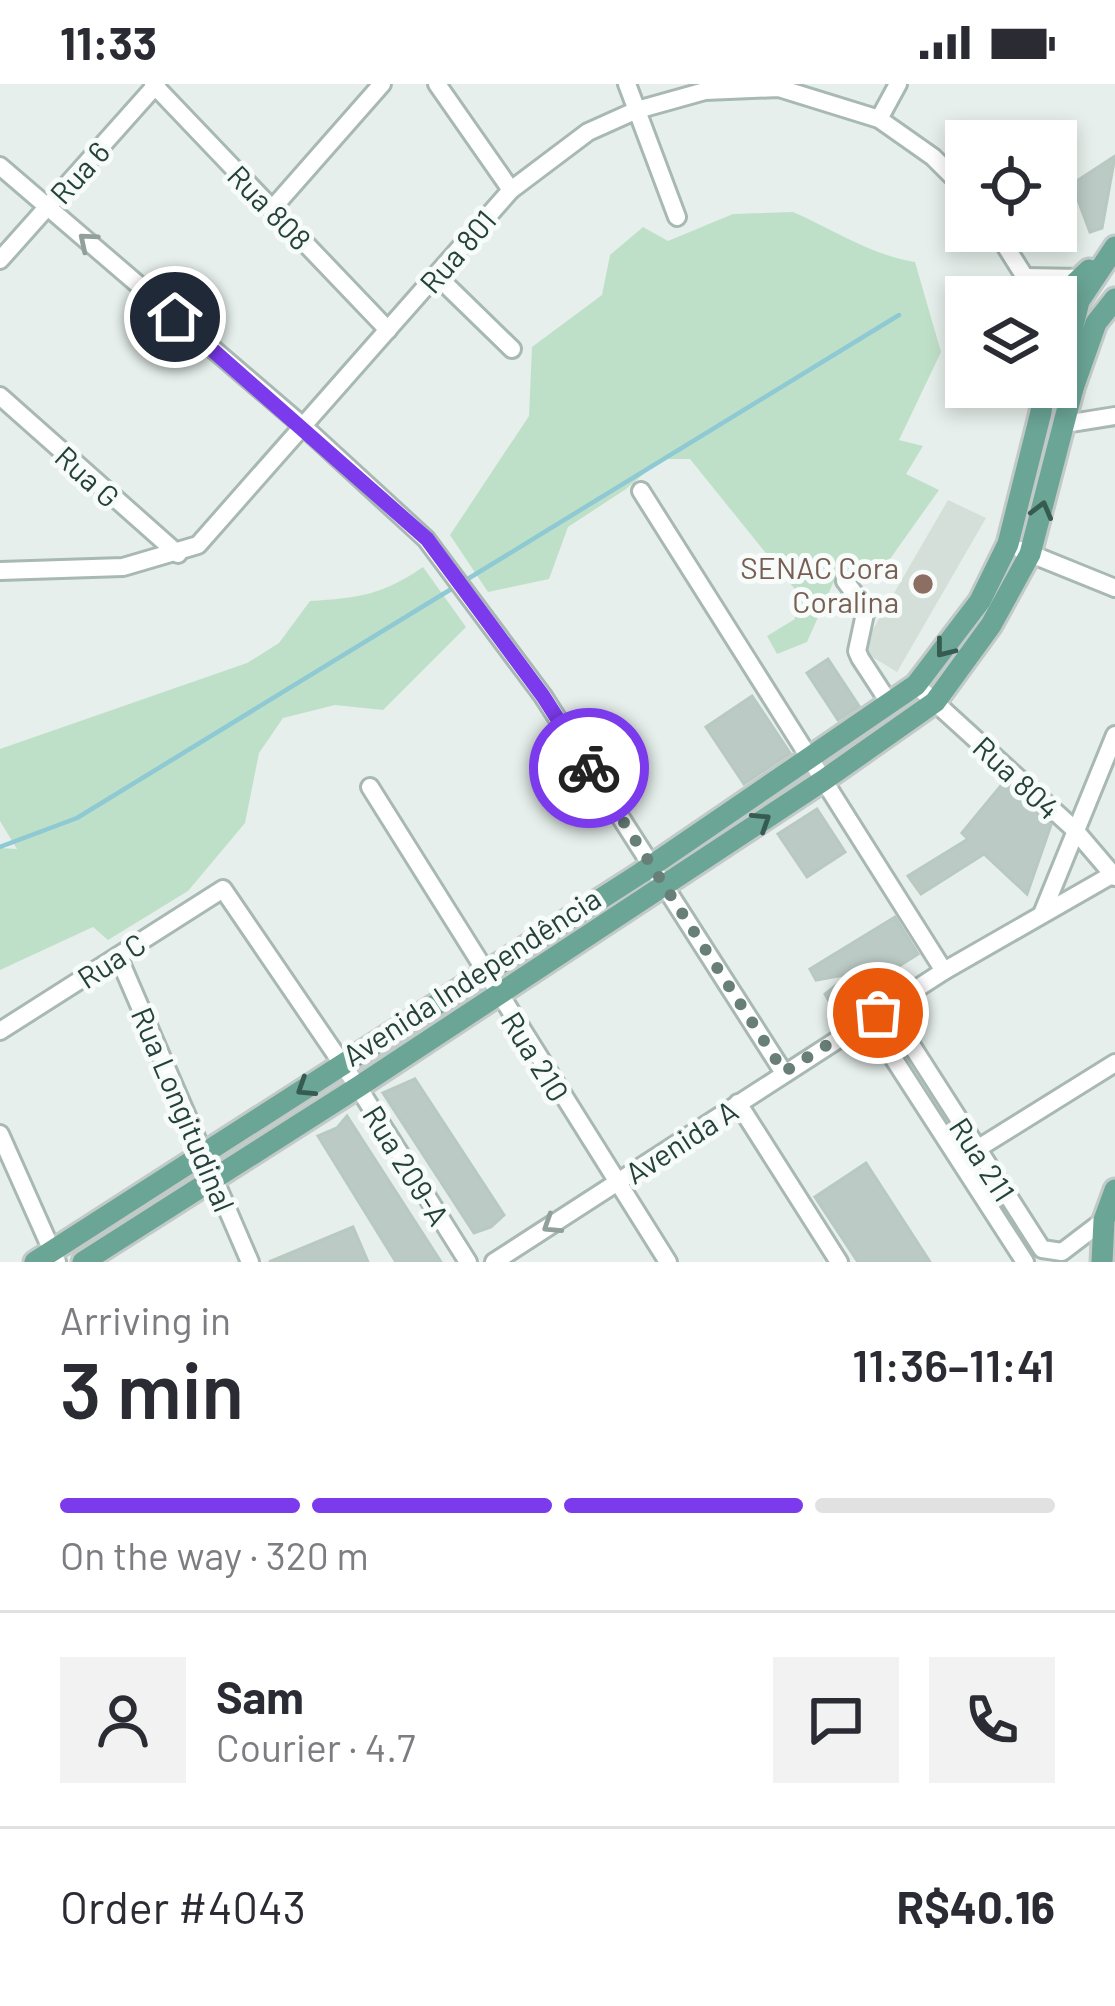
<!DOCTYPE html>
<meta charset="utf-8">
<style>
body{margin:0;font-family:Barlow,sans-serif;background:#f2f2f3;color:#2b2b33;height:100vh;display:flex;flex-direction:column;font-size:45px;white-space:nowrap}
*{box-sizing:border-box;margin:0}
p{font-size:39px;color:#7c7c81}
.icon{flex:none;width:66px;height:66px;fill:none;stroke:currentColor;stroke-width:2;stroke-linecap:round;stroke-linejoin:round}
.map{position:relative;height:1178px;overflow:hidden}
.drawer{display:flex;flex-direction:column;background:#fff;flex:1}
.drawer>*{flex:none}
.buttons{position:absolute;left:945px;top:36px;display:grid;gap:24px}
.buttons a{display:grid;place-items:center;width:132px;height:132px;border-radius:0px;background:#fff;box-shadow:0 6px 18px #0003;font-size:60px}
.pin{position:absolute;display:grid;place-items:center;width:102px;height:102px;color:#fff;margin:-51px;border:6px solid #fff;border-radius:50%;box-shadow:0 3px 12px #0007}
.courier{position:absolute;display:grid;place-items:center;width:120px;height:120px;margin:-60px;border:9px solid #7c3aed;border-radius:50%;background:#fff;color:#222;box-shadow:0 3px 15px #0007}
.headline em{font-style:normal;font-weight:600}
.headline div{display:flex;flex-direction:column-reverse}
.headline{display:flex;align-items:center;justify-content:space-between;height:204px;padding:0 60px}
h1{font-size:78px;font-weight:600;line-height:90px}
.bar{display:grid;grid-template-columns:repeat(4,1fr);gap:18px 12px;align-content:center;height:144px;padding:0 60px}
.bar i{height:15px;border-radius:9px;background:#e1e1e2}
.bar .current{background:#7c3aed}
.bar p{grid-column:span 4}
.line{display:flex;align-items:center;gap:30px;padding:0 60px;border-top:3px solid #e1e1e2}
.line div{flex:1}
.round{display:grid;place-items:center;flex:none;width:126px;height:126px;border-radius:0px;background:#f2f2f3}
.status{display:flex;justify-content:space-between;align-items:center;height:84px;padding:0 60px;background:#fff;direction:ltr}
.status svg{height:33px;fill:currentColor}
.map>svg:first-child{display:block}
</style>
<div class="status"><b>11:33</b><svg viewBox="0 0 49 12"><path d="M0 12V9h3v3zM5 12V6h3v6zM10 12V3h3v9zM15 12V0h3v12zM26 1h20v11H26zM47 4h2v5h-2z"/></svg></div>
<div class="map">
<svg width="1115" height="1178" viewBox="0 0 1115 1178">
<rect width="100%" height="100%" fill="#e6efeb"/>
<polygon fill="#d4dfda" points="948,416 986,434 897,588 861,566"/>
<g fill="#bfe0c8">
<path d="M793,128c41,18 78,43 122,50l26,90 -42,88 24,6 -17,28 33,16 -54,76 -19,7 -28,-1 -31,70 -30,12 -10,-18 28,-17 -1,-31 -104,-129h-29l-35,30 -58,38 -19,52 -61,13 -38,-57 79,-119 3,-69 70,-52 8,-40 33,-28 25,14 65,-27z"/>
<path d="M423,483l43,60 -83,83 -48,-5 -52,13 -24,35 -14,70 -57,68 -80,49 -15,-13 -93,43v-122l17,1 -17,-28v-72l247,-86 32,-20 31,-42c49,-3 72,-6 113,-34z"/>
</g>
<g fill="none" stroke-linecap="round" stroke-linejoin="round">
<g stroke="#8ec9d4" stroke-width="4.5">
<polyline points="466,496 899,231"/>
<polyline points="0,763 77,734 453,504"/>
</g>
</g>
<g fill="#bbcac4" stroke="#b8c9c2" stroke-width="3">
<polygon points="1115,72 1102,144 1090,148 1072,100"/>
<polygon points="828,575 859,622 838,636 807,589"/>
<polygon points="752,612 790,669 744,700 706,643"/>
<polygon points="1004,698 1051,741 1027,810 984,770 921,810 908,792 968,755 962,749"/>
<polygon points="817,725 845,768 807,793 778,750"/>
<polygon points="895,833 918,870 833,924 825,910 850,890 816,896 810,885"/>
<polygon points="415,995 504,1131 491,1143 474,1149 383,1009"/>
<polygon points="347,1032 441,1178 396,1178 318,1052 337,1044"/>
<polygon points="866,1079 930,1178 858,1178 815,1113"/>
<polygon points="353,1143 368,1178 269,1178"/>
</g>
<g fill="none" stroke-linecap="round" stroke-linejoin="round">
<g stroke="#a8b8b2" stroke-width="22">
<g id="minor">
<polyline points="153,0 388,246"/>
<polyline points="437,0 511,106"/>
<polyline points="627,0 677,133"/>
<polyline points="879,35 898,0"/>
<polyline points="0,82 303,342 426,455 543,612 784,989"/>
<polyline points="272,125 382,0"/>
<polyline points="996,147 1025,193 1031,213"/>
<polyline points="0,176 157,0"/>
<polyline points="436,191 512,265"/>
<polyline points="1025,193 1082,194"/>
<polyline points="0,312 178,470"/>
<polyline points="1065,340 1115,332"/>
<polyline points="641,407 944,887"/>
<polyline points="1021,466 1115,504"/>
<polyline points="0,487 123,483 198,461 511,106 588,48 637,26 705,7 779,4 879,35 933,73 966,106"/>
<polyline points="845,497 866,525 857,567 860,574 890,620"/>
<polyline points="916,601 1074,745 1115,793"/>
<polyline points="370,703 668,1178"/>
<polyline points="1042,830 1115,651"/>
<polyline points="118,872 250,1178"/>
<polyline points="887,923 1042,1165 1062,1168 1104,1136"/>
<polyline points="868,935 1025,1178"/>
<polyline points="0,947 223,805 358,1003 468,1178"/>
<polyline points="738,1019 839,1178"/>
<polyline points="0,1050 57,1178"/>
<polyline points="969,1070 1115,979"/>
<polyline points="494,1178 944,887 1115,789"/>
</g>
</g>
<g stroke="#c2cac8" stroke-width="27">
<g id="major">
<polyline points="1056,238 1067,207 1089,186"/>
<polyline points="1073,304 1065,275 1079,217 1115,163"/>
<polyline points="35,1178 641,789 916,601 980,517 1008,460 1041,328 1044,303"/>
<polyline points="83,1178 358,1003 824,696 935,618 991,541 1030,470 1073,304 1096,239 1115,215"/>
<polyline points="1102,1178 1104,1136 1115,1106"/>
</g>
</g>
<use href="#minor" stroke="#fff" stroke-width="16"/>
<use href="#major" stroke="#6aa596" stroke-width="21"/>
</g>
<defs><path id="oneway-chevron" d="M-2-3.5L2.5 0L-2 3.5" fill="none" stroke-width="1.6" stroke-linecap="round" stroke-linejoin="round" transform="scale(3)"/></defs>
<g stroke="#92a09c">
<use href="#oneway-chevron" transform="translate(87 157) rotate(-140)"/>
<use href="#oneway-chevron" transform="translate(551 1141) rotate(147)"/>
</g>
<g stroke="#365b51">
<use href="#oneway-chevron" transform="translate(1042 426) rotate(-75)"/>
<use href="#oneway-chevron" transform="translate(944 565) rotate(128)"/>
<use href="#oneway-chevron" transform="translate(762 737) rotate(-33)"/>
<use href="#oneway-chevron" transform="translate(305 1004) rotate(147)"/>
</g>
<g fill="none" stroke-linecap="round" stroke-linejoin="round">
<polyline stroke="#687f78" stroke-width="12" stroke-dasharray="0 21.6" points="589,684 784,988 878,929"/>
<polyline stroke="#7c3aed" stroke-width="15" points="175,233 427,455 543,612 589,684"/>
</g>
<circle fill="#8d6e63" stroke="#f7fbf9" stroke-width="4.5" cx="923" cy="500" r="12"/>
<g text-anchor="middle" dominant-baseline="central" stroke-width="10" stroke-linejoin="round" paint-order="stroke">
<g font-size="30" fill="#24423a" stroke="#f7fbf9">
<text transform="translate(79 88) rotate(-48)">Rua 6</text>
<text transform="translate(270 123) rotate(46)">Rua 808</text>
<text transform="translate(457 167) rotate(-49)">Rua 801</text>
<text transform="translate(88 392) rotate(42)">Rua G</text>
<text transform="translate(1017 693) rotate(43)">Rua 804</text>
<text transform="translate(111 876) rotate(-33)">Rua C</text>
<text transform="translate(471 892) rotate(-33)">Avenida Independência</text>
<text transform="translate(536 972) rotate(58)">Rua 210</text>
<text transform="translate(184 1025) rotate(67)">Rua Longitudinal</text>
<text transform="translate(681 1057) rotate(-33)">Avenida A</text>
<text transform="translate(983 1075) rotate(57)">Rua 211</text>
<text transform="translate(407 1081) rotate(58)">Rua 209-A</text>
</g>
<g font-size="30" fill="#785e54" stroke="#f7fbf9" text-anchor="end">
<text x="899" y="483">SENAC Cora<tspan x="899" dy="34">Coralina</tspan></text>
</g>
</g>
</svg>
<div class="buttons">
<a><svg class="icon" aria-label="locate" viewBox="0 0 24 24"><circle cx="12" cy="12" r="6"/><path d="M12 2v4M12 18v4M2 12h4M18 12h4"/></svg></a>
<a><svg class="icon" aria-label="layers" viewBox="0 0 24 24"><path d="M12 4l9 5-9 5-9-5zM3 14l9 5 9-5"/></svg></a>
</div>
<div class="pin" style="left:878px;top:929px;background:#ea580c"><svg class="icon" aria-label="bag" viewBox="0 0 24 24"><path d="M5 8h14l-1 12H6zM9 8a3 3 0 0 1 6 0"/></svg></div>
<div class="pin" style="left:175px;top:233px;background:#1f2937"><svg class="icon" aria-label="home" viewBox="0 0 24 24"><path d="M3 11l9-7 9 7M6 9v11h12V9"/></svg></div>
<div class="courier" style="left:589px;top:684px"><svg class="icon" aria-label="bike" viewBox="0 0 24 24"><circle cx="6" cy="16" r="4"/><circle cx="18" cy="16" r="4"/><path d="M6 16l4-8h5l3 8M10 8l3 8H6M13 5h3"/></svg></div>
</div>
<section class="drawer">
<div class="headline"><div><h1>3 min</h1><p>Arriving in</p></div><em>11:36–11:41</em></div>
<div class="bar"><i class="current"></i><i class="current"></i><i class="current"></i><i></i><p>On the way · 320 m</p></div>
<div class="line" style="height:216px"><a class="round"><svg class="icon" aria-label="person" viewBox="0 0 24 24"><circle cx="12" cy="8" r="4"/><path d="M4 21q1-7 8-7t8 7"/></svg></a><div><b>Sam</b><p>Courier · 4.7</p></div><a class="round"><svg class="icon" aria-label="chat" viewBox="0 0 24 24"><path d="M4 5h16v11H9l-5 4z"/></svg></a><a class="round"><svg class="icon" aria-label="phone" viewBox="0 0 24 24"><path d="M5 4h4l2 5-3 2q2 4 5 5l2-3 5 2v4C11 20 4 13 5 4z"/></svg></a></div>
<div class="line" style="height:156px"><div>Order #4043</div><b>R$40.16</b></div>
</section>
